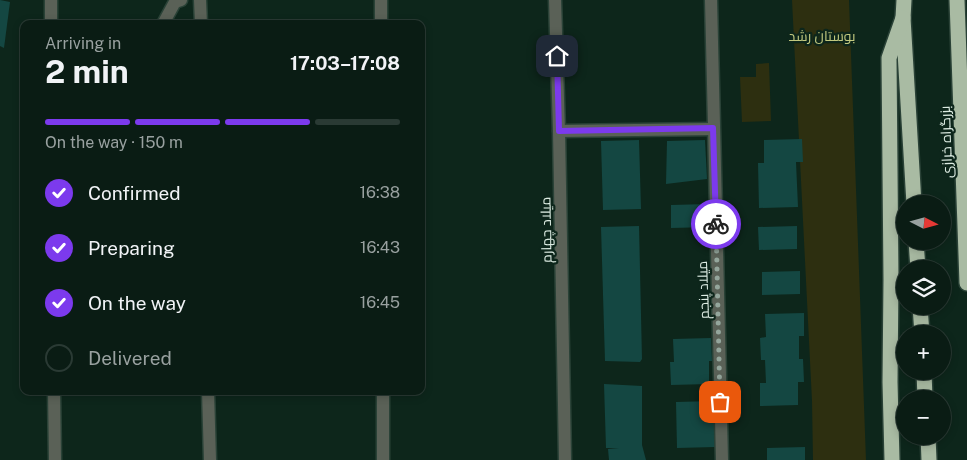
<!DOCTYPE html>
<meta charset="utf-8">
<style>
body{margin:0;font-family:"Public Sans",Cairo,sans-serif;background:#182922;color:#f1f3f6;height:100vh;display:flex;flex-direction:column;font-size:19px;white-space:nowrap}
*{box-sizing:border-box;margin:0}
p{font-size:16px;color:#99a1a0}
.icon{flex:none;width:28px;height:28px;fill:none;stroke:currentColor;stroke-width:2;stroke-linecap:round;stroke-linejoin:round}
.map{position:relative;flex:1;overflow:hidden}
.details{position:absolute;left:20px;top:20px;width:405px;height:375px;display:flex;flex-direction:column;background:#0a1c14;border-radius:10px;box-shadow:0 2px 8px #0003,0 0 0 1px #2a3a34}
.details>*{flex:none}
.needle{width:32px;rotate:96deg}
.fabs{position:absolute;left:896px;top:195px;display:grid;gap:10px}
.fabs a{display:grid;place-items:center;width:55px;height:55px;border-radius:50%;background:#0a1c14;box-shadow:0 2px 8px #0003,0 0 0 1px #2a3a34;font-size:25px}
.pin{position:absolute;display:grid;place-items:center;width:42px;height:42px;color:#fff;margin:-21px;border-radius:10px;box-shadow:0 2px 8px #0006}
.courier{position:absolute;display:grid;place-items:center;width:50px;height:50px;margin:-25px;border:4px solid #7c3aed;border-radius:50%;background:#fff;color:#222;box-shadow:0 1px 6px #0007}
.overview em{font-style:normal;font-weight:700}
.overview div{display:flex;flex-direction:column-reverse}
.overview{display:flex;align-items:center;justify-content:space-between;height:85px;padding:0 25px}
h1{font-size:32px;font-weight:700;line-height:38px}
.bar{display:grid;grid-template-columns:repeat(4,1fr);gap:8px 5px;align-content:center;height:60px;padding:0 25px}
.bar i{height:6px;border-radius:4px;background:#2a3a34}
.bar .current{background:#7c3aed}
.bar p{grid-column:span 4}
ol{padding:0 25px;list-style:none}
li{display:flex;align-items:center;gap:15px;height:55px}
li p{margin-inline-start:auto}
li .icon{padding:5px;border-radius:50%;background:#7c3aed;color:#fff;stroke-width:4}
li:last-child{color:#99a1a0}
li i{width:28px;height:28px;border:2px solid #2a3a34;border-radius:50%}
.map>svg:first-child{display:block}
</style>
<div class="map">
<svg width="967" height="460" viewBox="0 0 967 460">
<rect width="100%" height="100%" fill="#0d261b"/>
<g fill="#2d2f10">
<polygon points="792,0 849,0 866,460 813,460 812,401"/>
<polygon points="769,63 771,121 742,122 740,77 756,77 756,64"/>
</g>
<g fill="#144742">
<polygon points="0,0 10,2 4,48 0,46"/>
<polygon points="802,139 803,162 796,162 798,207 759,208 758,163 764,163 764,140"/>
<polygon points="639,140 641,209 603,210 601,141"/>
<polygon points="705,140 707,179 666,184 667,141"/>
<polygon points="709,204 710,227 671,228 671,205"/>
<polygon points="639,226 642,359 640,362 605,361 601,227"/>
<polygon points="797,226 797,249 759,250 758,227"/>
<polygon points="800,271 800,294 762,295 762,272"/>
<polygon points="804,313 804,336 799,336 799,359 803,359 804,382 798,382 798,405 760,406 760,383 766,383 765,360 761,360 760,338 766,337 765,314"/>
<polygon points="711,338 712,361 709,361 709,384 671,385 670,362 674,362 673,339"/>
<polygon points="604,384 642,386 642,445 646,460 609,460 608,449 619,448 606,448"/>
<polygon points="714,401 715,447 677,448 676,402"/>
<polygon points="805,447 805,460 767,460 767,448"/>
</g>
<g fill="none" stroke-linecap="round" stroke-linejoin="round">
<g stroke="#2a4237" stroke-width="15">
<g id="minor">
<polyline points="51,0 51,24"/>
<polyline points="200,0 201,24"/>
<polyline points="381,0 381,24"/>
<polyline points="555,0 559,131 565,460"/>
<polyline points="711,0 722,460"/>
<polyline points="163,24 175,2 181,0"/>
<polyline points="559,131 713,129"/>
<polyline points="54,391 55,460"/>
<polyline points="208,391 210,460"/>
<polyline points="383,391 383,460"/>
</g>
</g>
<g stroke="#2a4237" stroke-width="18">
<g id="highway">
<polyline points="904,0 903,18 914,204"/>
<polyline points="957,0 967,283"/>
<polyline points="916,241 918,269"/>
<polyline points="920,306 922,334"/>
<polyline points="924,371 925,399"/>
<polyline points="928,436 929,460"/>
<polyline points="892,460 890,382 891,280 889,58 903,18"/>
</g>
</g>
<use href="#minor" stroke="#5a6157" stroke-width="12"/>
<use href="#highway" stroke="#a9bba3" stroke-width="15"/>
</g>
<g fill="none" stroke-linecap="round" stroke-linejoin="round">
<polyline stroke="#94a69c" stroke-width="5" stroke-dasharray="0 9" points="716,224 720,402"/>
<polyline stroke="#7c3aed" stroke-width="6" points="557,56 559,131 713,128 716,224"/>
</g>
<g text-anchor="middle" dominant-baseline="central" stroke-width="4.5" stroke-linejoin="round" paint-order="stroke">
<g font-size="14" fill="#c3c97f" stroke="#0d261b">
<text x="822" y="36">بوستان رشد</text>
</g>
<g font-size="14" fill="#dcebe2" stroke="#0d261b">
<text transform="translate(946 142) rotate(-92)">بزرگراه خرازی</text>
<text transform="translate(546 230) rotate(-91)">میلاد چهارم</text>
<text transform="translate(703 290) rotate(-92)">میلاد پنجم</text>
</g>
</g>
</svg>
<div class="fabs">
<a><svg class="needle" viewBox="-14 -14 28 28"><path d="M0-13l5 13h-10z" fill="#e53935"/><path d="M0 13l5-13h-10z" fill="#99a1a0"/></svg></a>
<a><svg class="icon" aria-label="layers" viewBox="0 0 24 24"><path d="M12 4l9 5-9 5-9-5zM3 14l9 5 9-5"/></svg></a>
<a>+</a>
<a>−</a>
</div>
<div class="pin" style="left:720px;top:402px;background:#ea580c"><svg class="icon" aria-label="bag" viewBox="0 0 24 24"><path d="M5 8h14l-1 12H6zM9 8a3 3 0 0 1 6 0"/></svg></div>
<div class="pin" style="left:557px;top:56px;background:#1f2937"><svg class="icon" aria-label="home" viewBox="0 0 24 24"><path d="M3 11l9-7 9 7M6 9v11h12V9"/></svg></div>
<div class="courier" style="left:716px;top:224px"><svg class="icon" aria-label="bike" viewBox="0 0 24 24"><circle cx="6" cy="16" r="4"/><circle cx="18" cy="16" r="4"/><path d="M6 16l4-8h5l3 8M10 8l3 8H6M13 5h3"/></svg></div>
<section class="details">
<div class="overview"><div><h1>2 min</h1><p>Arriving in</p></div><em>17:03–17:08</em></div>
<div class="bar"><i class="current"></i><i class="current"></i><i class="current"></i><i></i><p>On the way · 150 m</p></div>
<ol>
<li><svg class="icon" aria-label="check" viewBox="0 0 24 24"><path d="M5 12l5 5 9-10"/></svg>Confirmed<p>16:38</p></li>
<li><svg class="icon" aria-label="check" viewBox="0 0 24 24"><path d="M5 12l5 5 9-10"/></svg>Preparing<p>16:43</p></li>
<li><svg class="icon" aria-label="check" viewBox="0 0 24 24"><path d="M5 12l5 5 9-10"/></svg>On the way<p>16:45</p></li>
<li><i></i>Delivered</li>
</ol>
</section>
</div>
